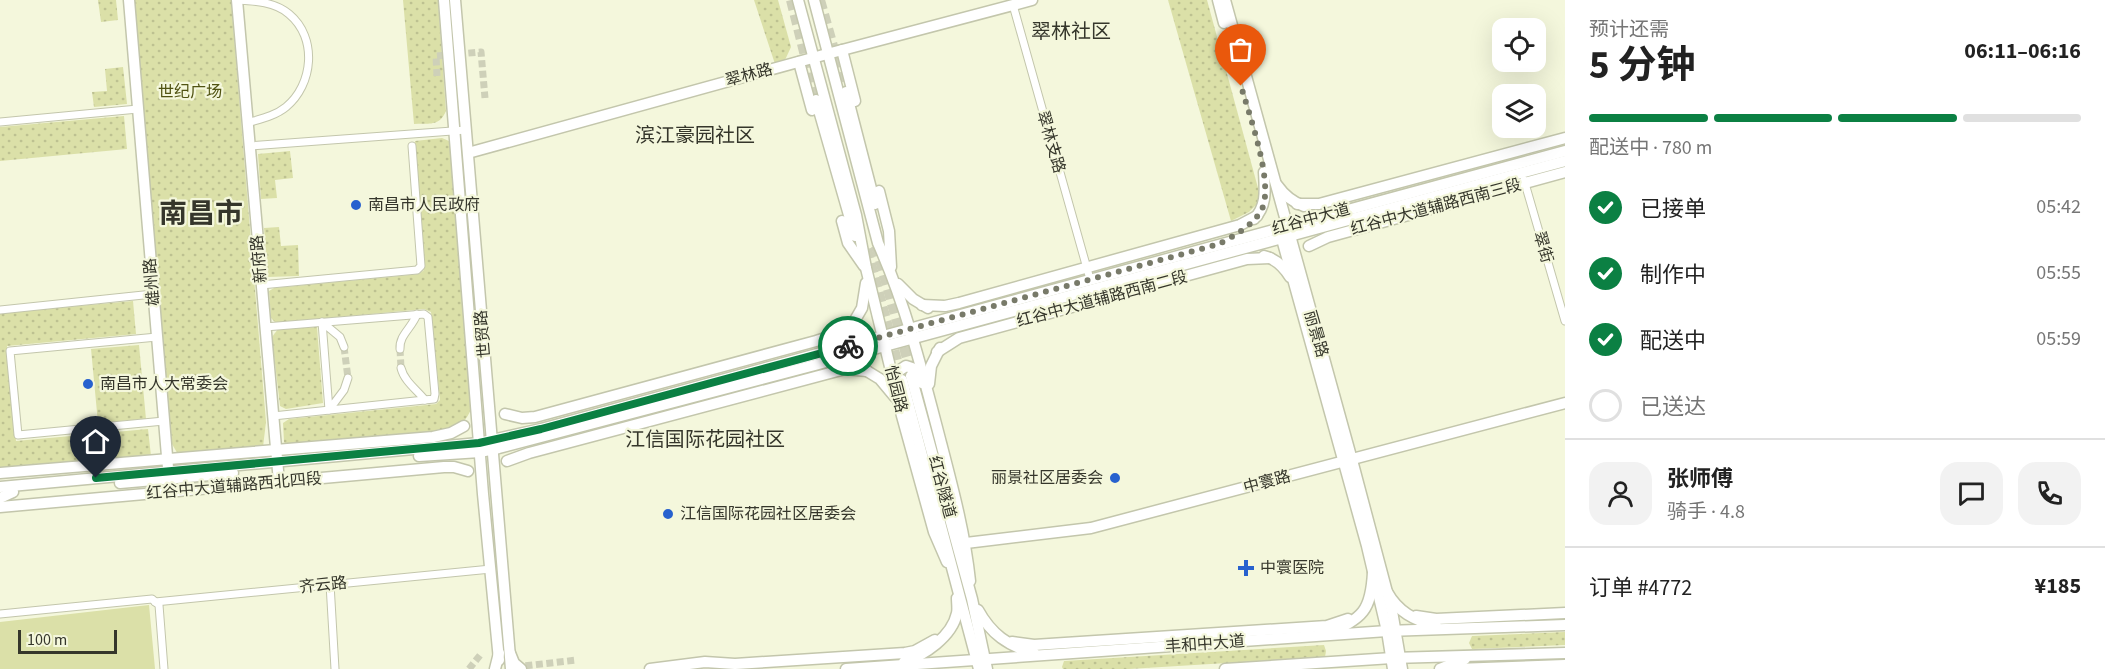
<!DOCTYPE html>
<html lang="zh">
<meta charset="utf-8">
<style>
body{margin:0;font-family:"Source Sans 3","Noto Sans SC",sans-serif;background:#f2f2f2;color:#222;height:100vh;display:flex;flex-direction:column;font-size:22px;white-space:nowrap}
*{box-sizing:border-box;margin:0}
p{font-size:20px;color:#767676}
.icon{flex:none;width:33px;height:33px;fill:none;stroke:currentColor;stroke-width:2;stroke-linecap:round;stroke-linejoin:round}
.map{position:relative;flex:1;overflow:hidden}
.drawer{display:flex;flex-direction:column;background:#fff;width:540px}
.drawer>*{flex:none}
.tools{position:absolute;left:1492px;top:18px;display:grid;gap:12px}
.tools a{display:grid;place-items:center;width:54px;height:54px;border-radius:12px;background:#fff;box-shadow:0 6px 24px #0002;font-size:30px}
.scale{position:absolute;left:18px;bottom:15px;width:99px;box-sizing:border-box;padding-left:6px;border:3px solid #35362b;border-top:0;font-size:16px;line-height:21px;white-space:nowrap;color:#35362b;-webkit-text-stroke:4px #f4f7dc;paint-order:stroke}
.pin{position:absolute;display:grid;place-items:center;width:51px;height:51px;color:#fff;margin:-62px -26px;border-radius:50% 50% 50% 0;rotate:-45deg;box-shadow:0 0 6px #0007}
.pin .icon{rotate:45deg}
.courier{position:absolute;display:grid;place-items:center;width:60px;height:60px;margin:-30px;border:4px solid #0b8043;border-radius:50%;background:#fff;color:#222;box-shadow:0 2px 8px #0007}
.head em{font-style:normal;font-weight:700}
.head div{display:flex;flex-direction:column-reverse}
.head{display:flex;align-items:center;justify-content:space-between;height:102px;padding:0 24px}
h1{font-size:39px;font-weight:700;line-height:45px}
.bar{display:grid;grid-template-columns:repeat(4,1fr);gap:9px 6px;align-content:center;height:72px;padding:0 24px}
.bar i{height:8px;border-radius:4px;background:#e0e0e0}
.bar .on{background:#0b8043}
.bar p{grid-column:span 4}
.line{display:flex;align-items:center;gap:15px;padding:0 24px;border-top:2px solid #e0e0e0}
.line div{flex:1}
.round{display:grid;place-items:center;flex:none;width:63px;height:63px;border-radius:18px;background:#f2f2f2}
ol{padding:0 24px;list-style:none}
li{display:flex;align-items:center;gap:18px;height:66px}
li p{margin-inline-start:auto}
li .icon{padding:6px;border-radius:50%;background:#0b8043;color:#fff;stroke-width:4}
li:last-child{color:#767676}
li i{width:33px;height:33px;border:3px solid #e0e0e0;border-radius:50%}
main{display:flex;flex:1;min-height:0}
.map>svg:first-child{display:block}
</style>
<main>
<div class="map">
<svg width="1565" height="669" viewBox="0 0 1565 669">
<defs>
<pattern id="grass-dots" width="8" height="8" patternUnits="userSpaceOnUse" patternTransform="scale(1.5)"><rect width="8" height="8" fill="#dbe0a8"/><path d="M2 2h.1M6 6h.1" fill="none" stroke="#bdc191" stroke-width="1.8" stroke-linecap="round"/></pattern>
</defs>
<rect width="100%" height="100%" fill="#f4f7dc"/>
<g fill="url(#grass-dots)">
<polygon points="98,0 116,0 118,20 101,22"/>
<polygon points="133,0 231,0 266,422 263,447 179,456 172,444"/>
<path d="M403,0h35l8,111c-7,16 -17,12 -32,13z"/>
<polygon points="754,0 778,0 791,47 785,60 775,64"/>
<polygon points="1168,0 1207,0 1258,188 1258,203 1249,212 1231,221"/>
<polygon points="123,67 127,104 94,107 92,92 107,91 105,69"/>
<polygon points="124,116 127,149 0,161 0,127"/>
<path d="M442,138l7,3 2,4 22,259c-4,13 -10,19 -21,27l-165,15 -3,-4 -1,-19 6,-4 147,-15 4,-4 -9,-88 -7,-3 -148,14 -5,-5 -2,-27 5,-3 145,-14 5,-4 -9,-129z"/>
<polygon points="290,151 293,178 275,180 277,198 261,199 258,154"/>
<polygon points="279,227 281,246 298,245 299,276 268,277 264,228"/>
<polygon points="133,301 136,334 7,346 16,441 148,429 151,456 0,470 0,313"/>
<polygon points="317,327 323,403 286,409 280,406 272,337 278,329"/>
<polygon points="139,345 146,419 98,423 91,349"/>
<polygon points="1565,632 1565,645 1472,649 1469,643 1472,636"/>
<polygon points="1324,645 1326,651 1325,657 1129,669 1063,669 1062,667 1064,661"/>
</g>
<polygon fill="#dbe0a8" points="149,605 155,669 0,669 0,622"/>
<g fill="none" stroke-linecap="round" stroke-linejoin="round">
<g stroke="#ced0b9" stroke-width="7" stroke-dasharray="7 3.5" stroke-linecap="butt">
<polyline points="437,76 436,56 481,52 485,98"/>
<polyline points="344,347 348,378"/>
<polyline points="400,349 401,368"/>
<polyline points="515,667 577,660"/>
<polyline points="469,669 481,654"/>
</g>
<g stroke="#ced0b9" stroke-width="10" stroke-dasharray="10 5" stroke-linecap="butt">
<polyline points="791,0 816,100"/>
<polyline points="820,0 846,92"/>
</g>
<g stroke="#ced0b9" stroke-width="10" stroke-dasharray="10 5" stroke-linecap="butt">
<polyline points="876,246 911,373"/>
<polyline points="867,249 902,379"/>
</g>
<g stroke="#c3c6ac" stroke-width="9">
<g id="street">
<path d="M237,0c18,1 38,2 52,14 29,24 24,71 -3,93 -11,9 -26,12 -39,16"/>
<polyline points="1013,5 1090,279"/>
<polyline points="0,122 138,109"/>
<polyline points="249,146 466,130"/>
<polyline points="1524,180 1565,321"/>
<polyline points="261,285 417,270 421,266 412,146"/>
<polyline points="0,310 153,294"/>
<polyline points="265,327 424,314 428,317 435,394 434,399 273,416"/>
<polyline points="157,337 10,351 18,435 164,421"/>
<polyline points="344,347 340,337 322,322 329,410 344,390 348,378"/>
<path d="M400,349c-1,-14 12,-21 17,-35"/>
<path d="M401,368c3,13 16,22 24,32"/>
<polyline points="330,584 335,669"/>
<polyline points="155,602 491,569"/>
<polyline points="0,614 152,599 159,605 164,669"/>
</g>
</g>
<g stroke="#c3c6ac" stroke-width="13">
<g id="secondary">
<polyline points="129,0 170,492"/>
<polyline points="237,0 279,482"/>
<polyline points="444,0 483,494 499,660"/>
<polyline points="455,0 511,669"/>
<polyline points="798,0 856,215 866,268 902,416 934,532 947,562"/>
<path d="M814,0l64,243c29,65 45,131 63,200 12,46 24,91 29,138"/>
<polyline points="1218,0 1224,23"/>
<polyline points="1225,0 1352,460 1392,611 1402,669"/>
<polyline points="842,50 855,101"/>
<polyline points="799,62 812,110"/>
<polyline points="846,92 875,204"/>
<polyline points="816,100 855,236"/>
<polyline points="468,153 827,54 1032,0"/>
<path d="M1277,185c7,10 15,17 27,21"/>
<polyline points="879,191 889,231 891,267"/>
<polyline points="1297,204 1319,204 1565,138"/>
<path d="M1254,219c13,-13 11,-29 10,-47"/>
<polyline points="842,221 848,243 864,266"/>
<polyline points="1280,232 1367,546 1387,631 1393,669"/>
<polyline points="1309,246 1328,237 1565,172"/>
<path d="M1264,256c12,3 20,11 26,21"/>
<polyline points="898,284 913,299 928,308"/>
<polyline points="922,305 945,306 959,303 1240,225 1257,216"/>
<polyline points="851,327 862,308 866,283"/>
<polyline points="937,352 959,338 1247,259 1270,258"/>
<polyline points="862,368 880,379 895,397"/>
<polyline points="898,384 897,372 906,366 912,368 922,383"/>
<polyline points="929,384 931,366 940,348"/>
<polyline points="505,414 522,418 535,417 816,341 838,334 854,323"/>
<polyline points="419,456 480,452 499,448 815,365 1565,161"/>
<polyline points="507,461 529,453 845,369 867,371"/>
<polyline points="0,473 433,437 451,433 464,426"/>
<polyline points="120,483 233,473"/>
<path d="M0,487l479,-44 62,-14c341,-93 682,-186 1024,-278"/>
<polyline points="0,498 13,492"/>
<polyline points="0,507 444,467 454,467 468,471"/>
<polyline points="966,543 1091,528 1565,403"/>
<polyline points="1416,616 1436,619 1565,613"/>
<polyline points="1012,642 1034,645 1327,626 1348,619"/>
<polyline points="650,669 705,662 735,664 905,653 915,651 935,640"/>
<polyline points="1456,669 1565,665"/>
</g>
</g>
<g stroke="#c3c6ac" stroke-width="13">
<g id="primary">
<polyline points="911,376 972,599 987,669"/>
<polyline points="902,380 979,669"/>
<path d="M1387,592c11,20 27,28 49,34"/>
<path d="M978,610c13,24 30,36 56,43"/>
<path d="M1328,633c35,-15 43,-22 45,-61"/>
<polyline points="510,653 514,663 521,669"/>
<path d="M904,662c20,-7 48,-25 53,-49 1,-4 0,-10 0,-15"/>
<polyline points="495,669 499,653"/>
<polyline points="846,669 1387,631 1565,625"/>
<polyline points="1225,669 1392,658 1565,653"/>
<polyline points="1440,669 1465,659"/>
</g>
</g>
<use href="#street" stroke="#fff" stroke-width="7"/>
<use href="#secondary" stroke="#fff" stroke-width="10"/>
<use href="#primary" stroke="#fff" stroke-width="10"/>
</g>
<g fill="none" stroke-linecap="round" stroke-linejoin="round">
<path stroke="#787a69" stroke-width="6" stroke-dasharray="0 10.8" d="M848,346l371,-102c15,-8 35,-19 43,-35 12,-26 -13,-95 -21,-123"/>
<polyline stroke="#0b8043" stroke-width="8" points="96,478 479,443 541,429 848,346"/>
</g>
<g fill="#2761ce" stroke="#f4f7dc" stroke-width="2">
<circle cx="356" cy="205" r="6"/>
<circle cx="88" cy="384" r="6"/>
<circle cx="1115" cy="478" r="6"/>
<circle cx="668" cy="514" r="6"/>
<path d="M1243 559h6v6h6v6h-6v6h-6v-6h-6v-6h6z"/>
</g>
<g text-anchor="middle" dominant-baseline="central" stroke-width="4.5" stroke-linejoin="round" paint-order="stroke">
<g font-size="16" fill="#35362b" stroke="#f4f7dc">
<text transform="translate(749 75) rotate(-15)">翠林路</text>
<text transform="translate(1051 142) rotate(74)">翠林支路</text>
<text transform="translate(1436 207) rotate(-15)">红谷中大道辅路西南三段</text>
<text transform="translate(1311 219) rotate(-15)">红谷中大道</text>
<text transform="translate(1543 247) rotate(74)">翠街</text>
<text transform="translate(259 259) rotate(-95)">新府路</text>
<text transform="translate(152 282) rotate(-95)">雄州路</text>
<text transform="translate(1102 299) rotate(-15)">红谷中大道辅路西南二段</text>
<text transform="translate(483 334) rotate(-95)">世贸路</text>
<text transform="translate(1316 334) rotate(74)">丽景路</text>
<text transform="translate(896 389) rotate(76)">怡园路</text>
<text transform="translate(1267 482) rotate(-15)">中寰路</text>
<text transform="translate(234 486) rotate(-5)">红谷中大道辅路西北四段</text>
<text transform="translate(942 487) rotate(75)">红谷隧道</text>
<text transform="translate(323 585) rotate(-6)">齐云路</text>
<text transform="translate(1205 644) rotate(-4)">丰和中大道</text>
</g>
<g font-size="16" fill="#505312" stroke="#f4f7dc">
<text x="190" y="92">世纪广场</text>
</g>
<g font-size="16" fill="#35362b" stroke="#f4f7dc" text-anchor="start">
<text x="368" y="205">南昌市人民政府</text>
<text x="100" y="384">南昌市人大常委会</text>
<text x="1103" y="478" text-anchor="end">丽景社区居委会</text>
<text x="680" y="514">江信国际花园社区居委会</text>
<text x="1260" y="568">中寰医院</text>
</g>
<g font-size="20" fill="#35362b" stroke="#f4f7dc">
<text x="1071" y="32">翠林社区</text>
<text x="695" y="136">滨江豪园社区</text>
<text x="705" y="440">江信国际花园社区</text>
</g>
<g font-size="28" font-weight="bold" fill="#35362b" stroke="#f4f7dc">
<text x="201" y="214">南昌市</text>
</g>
</g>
</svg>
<div class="tools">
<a><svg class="icon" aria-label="locate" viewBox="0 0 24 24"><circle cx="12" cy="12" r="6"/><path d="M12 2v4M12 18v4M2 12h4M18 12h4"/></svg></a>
<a><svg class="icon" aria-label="layers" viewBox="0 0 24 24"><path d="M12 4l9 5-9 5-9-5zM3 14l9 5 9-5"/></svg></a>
</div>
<div class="scale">100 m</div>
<div class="pin" style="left:1241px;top:86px;background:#ea580c"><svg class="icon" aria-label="bag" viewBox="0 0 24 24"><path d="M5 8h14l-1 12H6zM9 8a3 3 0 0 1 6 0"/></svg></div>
<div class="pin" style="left:96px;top:478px;background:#1f2937"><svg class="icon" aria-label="home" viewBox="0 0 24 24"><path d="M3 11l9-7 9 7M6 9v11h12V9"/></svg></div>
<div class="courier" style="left:848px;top:346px"><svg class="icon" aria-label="bike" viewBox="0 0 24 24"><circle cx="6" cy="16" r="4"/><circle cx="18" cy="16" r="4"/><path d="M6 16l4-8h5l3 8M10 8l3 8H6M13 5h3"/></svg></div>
</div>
<section class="drawer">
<div class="head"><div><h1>5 分钟</h1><p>预计还需</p></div><em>06:11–06:16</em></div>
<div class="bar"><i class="on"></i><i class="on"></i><i class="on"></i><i></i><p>配送中 · 780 m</p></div>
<ol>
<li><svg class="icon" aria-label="check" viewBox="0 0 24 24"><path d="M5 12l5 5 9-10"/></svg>已接单<p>05:42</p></li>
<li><svg class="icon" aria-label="check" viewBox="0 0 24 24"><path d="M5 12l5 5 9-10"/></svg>制作中<p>05:55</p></li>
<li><svg class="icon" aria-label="check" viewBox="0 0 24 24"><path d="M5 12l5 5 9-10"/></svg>配送中<p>05:59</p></li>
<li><i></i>已送达</li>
</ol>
<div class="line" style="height:108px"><a class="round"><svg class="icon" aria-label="person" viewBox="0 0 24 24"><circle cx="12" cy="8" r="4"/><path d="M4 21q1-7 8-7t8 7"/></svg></a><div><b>张师傅</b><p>骑手 · 4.8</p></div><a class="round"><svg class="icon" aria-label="chat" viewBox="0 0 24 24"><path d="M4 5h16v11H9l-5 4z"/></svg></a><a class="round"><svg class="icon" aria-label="phone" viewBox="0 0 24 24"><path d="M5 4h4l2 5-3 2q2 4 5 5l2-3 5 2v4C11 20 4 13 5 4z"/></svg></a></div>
<div class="line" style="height:78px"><div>订单 #4772</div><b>¥185</b></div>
</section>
</main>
